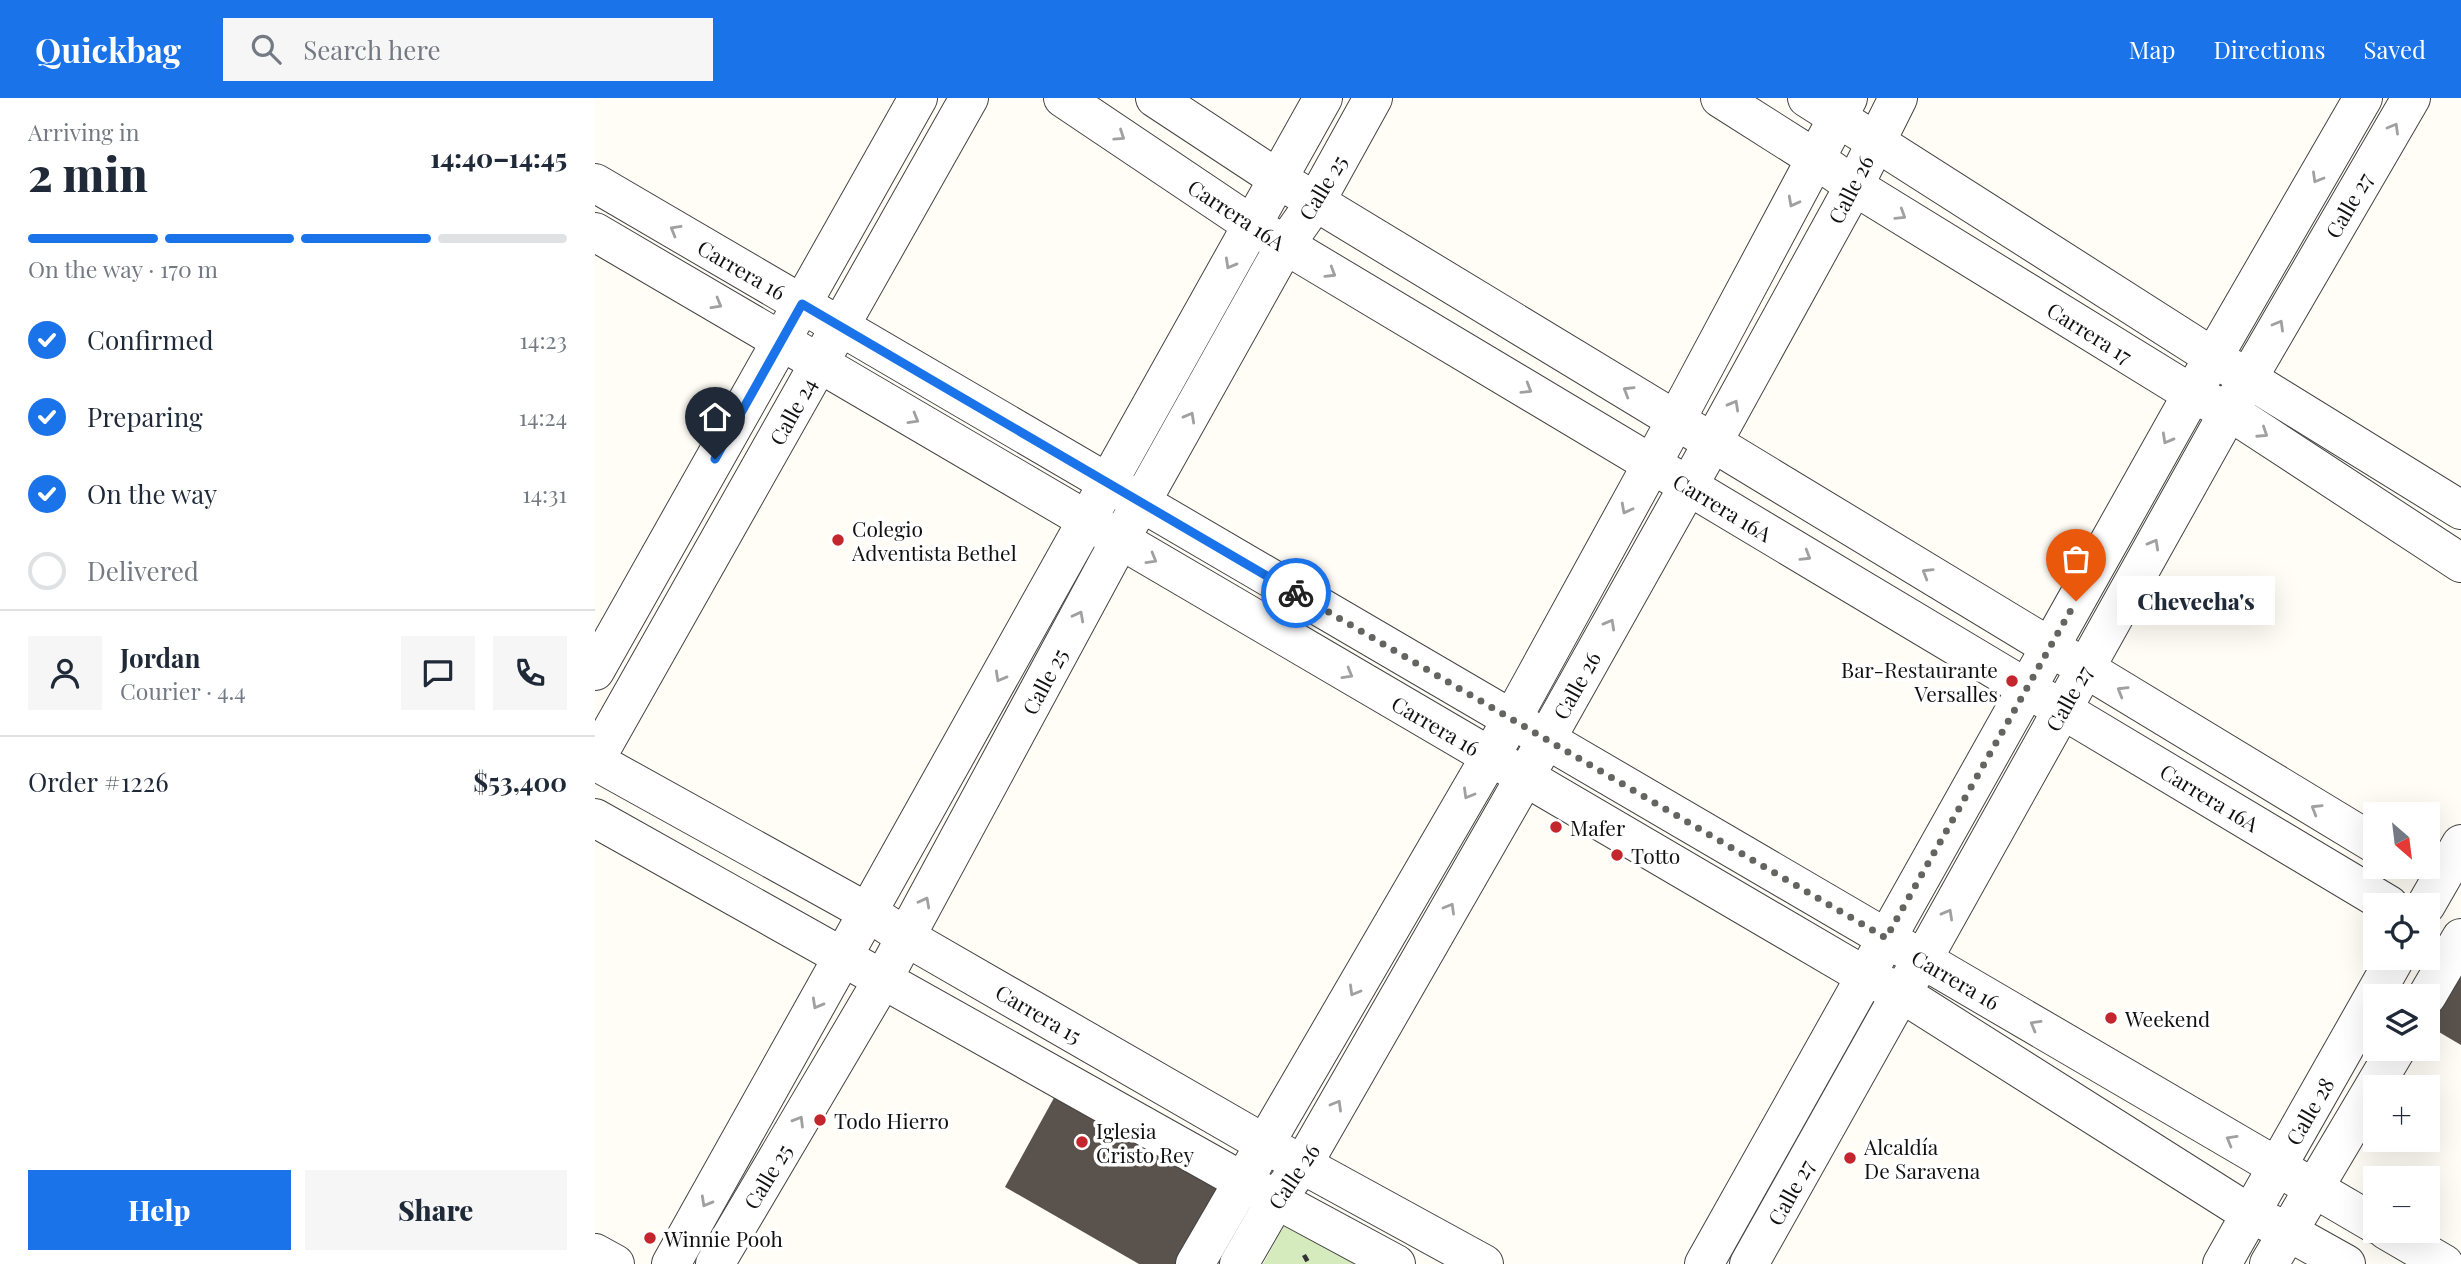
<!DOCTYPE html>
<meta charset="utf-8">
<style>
body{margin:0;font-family:"Playfair Display",serif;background:#f6f6f7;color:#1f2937;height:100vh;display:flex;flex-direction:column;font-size:26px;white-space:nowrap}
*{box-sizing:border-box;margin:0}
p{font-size:23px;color:#747a83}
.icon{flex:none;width:38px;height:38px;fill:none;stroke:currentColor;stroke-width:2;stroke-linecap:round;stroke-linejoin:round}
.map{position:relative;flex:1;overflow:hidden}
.panel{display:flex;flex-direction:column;background:#fff;width:595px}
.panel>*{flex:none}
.needle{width:46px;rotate:152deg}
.fabs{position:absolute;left:1768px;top:704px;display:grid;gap:14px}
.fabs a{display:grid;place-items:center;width:77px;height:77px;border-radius:0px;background:#fff;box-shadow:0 7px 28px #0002;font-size:35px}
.pin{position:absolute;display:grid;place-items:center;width:60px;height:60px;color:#fff;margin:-72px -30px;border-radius:50% 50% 50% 0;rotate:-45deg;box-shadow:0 0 7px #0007}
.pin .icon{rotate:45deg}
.courier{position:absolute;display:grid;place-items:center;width:70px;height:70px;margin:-35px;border:5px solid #1a73e8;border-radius:50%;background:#fff;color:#222;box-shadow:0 2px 9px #0007}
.bubble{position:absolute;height:49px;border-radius:0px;background:#fff;box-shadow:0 7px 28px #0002;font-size:23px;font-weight:800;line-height:49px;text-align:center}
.summary em{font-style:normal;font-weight:800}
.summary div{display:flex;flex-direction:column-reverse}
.summary{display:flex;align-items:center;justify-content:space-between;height:119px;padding:0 28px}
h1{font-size:46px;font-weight:800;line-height:52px}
.bar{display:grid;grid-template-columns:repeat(4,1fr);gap:10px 7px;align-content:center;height:84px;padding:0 28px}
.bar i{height:9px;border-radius:5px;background:#e0e1e3}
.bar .on{background:#1a73e8}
.bar p{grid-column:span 4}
.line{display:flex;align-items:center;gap:18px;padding:0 28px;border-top:2px solid #e0e1e3}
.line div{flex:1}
.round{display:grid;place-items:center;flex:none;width:74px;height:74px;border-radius:0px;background:#f6f6f7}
ol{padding:0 28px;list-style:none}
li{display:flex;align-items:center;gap:21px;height:77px}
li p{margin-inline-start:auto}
li .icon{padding:7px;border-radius:50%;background:#1a73e8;color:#fff;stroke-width:4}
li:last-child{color:#747a83}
li i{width:38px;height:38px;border:4px solid #e0e1e3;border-radius:50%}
.button{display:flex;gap:14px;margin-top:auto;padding:14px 28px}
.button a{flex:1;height:80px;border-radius:0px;background:#1a73e8;color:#fff;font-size:28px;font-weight:800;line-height:80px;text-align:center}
.button a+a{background:#f6f6f7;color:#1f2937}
header{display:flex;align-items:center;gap:42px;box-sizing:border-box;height:98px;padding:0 35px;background:#1a73e8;color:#fff}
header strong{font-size:33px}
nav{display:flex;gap:38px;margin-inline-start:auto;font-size:24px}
.search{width:490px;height:63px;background:#f6f6f7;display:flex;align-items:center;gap:18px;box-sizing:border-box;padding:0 24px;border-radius:0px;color:#747a83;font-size:26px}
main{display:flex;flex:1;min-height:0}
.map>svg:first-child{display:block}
</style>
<header>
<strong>Quickbag</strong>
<div class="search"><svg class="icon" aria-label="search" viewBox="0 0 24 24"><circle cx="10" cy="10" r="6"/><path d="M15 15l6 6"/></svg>Search here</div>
<nav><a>Map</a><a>Directions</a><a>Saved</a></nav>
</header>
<main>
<section class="panel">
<div class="summary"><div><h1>2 min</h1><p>Arriving in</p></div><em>14:40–14:45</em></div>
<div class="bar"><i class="on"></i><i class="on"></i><i class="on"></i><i></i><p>On the way · 170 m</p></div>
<ol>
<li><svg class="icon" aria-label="check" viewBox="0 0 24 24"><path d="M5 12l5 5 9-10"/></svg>Confirmed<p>14:23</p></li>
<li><svg class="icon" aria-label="check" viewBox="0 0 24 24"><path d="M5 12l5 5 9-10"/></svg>Preparing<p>14:24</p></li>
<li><svg class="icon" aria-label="check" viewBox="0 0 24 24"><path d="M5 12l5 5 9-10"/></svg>On the way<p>14:31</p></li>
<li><i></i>Delivered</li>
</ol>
<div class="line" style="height:126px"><a class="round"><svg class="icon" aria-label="person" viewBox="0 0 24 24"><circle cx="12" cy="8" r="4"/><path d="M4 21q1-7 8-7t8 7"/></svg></a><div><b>Jordan</b><p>Courier · 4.4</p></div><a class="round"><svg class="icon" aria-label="chat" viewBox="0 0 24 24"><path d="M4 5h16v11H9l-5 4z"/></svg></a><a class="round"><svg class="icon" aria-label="phone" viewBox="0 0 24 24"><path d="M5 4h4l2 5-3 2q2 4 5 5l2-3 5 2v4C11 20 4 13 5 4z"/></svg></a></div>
<div class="line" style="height:91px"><div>Order #1226</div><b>$53,400</b></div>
<div class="button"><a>Help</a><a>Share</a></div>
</section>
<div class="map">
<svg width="1866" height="1166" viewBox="0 0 1866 1166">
<rect width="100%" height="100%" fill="#fffdf5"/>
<polygon fill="#d5ebbd" points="694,1119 790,1166 668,1166"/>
<g fill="#5a524d">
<polygon points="1866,857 1866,947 1832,927 1832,912"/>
<polygon points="460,998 627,1093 585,1166 544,1166 410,1089"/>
</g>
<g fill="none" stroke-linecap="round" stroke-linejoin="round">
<g stroke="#444" stroke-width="40">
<g id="minor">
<polyline points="468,0 657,127 1794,807"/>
<polyline points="560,0 683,81 1780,746"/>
<polyline points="1125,0 1221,61 1259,88 1597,296 1634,313 1866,465"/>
<polyline points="1212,0 1618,259 1866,412"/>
<polyline points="0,85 1780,1126"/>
<polyline points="0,134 1270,878 1306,895 1655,1116 1692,1133 1751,1166"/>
<polyline points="0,573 323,0"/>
<polyline points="0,662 374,0"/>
<polyline points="0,663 274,815 311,839 670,1046 889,1166"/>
<polyline points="0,720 647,1083 801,1166"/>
<polyline points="1831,807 1866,746"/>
<polyline points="1832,898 1866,840"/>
<polyline points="1791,1132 1849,1166"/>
<polyline points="0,1155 20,1166"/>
<polyline points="76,1166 728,0"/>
<polyline points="120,1166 288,881 525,442 690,147 721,103 778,0"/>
<polyline points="600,1166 917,621 1081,322 1253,0"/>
<polyline points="644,1166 682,1100 708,1066 930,679 1118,344 1259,88 1303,0"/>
<polyline points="1109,1166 1597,296 1768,0"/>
<polyline points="1154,1166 1306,895 1328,861 1634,313 1816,0"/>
<polyline points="1627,1166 1801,859"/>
<polyline points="1674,1166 1802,950"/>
</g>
</g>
<polyline stroke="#333" stroke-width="4.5" stroke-dasharray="7 3.5" stroke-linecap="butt" points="709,1157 714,1166"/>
<use href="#minor" stroke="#fff" stroke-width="38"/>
</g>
<defs><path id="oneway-chevron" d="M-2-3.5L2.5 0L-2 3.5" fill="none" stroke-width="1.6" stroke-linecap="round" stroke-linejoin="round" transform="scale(1.75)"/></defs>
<g stroke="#a0a0a0">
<use href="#oneway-chevron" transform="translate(1799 30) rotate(-60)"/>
<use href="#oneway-chevron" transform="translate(525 38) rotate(34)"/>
<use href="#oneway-chevron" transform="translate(1722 80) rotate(120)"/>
<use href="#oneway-chevron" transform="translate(1198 104) rotate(118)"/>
<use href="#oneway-chevron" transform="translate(1306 117) rotate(32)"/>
<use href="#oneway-chevron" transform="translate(80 132) rotate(-150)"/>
<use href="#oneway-chevron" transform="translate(635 166) rotate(119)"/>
<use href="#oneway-chevron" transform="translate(736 175) rotate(31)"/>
<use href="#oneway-chevron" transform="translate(122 206) rotate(30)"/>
<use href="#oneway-chevron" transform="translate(1684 227) rotate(-60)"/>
<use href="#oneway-chevron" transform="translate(932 291) rotate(31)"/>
<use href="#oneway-chevron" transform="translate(1033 293) rotate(-149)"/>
<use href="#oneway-chevron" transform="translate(1139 307) rotate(-61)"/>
<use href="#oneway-chevron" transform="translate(595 319) rotate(-61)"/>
<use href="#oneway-chevron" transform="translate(319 321) rotate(30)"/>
<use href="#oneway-chevron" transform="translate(1668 335) rotate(33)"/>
<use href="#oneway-chevron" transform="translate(1572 341) rotate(119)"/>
<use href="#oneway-chevron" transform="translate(1031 411) rotate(118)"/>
<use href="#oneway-chevron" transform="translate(1559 446) rotate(-61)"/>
<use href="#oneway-chevron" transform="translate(1211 458) rotate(31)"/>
<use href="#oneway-chevron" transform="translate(557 461) rotate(30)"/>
<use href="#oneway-chevron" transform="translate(1332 475) rotate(-149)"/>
<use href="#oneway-chevron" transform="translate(484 518) rotate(-62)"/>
<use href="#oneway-chevron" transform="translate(1015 526) rotate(-61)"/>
<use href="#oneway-chevron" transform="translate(753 576) rotate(30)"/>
<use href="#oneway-chevron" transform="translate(405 579) rotate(119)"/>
<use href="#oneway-chevron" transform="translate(1527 593) rotate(-149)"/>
<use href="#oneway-chevron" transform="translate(873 696) rotate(120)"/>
<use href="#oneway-chevron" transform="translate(1721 711) rotate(-149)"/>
<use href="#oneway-chevron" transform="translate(330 804) rotate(-62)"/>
<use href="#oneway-chevron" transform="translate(855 810) rotate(-60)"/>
<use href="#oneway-chevron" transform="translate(1353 816) rotate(-61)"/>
<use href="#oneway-chevron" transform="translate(759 893) rotate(120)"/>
<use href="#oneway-chevron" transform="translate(222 906) rotate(119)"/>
<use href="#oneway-chevron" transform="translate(1440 927) rotate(-150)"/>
<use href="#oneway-chevron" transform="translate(742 1007) rotate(-60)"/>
<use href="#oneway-chevron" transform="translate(204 1023) rotate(-59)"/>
<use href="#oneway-chevron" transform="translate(1636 1042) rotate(-150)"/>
<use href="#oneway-chevron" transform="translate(111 1104) rotate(119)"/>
</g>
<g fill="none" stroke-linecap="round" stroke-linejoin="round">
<polyline stroke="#646461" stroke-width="7" stroke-dasharray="0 12.6" points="701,495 1291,840 1481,503"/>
<polyline stroke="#1a73e8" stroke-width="9" points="120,361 207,206 701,495"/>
</g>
<g fill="#c4262e" stroke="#fff" stroke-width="2.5">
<circle cx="243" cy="442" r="7"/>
<circle cx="1417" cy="583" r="7"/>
<circle cx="961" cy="729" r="7"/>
<circle cx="1022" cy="757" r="7"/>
<circle cx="1516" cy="920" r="7"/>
<circle cx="225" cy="1022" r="7"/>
<circle cx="487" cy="1044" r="7"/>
<circle cx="1255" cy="1060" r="7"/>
<circle cx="55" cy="1140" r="7"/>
</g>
<g text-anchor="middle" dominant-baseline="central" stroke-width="7" stroke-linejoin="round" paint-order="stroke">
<g font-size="21" fill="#111" stroke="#fff">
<text transform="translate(727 89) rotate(-59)">Calle 25</text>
<text transform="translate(1255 91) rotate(-63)">Calle 26</text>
<text transform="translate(1753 107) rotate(-60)">Calle 27</text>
<text transform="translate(642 116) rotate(33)">Carrera 16A</text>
<text transform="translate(147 171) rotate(30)">Carrera 16</text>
<text transform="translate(1495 234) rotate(32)">Carrera 17</text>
<text transform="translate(197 313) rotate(-61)">Calle 24</text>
<text transform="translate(1128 409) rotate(31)">Carrera 16A</text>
<text transform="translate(449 583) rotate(-62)">Calle 25</text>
<text transform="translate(981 587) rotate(-61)">Calle 26</text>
<text transform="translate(1473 600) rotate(-61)">Calle 27</text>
<text transform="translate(841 627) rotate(30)">Carrera 16</text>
<text transform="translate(1615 699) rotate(31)">Carrera 16A</text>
<text transform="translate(1361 881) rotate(30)">Carrera 16</text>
<text transform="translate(444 915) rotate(30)">Carrera 15</text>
<text transform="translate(1714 1013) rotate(-60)">Calle 28</text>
<text transform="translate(172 1078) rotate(-59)">Calle 25</text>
<text transform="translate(698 1078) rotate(-56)">Calle 26</text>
<text transform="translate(1195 1094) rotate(-61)">Calle 27</text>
</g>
<g font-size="21" fill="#111" stroke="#fff" text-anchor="start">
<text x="257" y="430">Colegio<tspan x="257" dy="24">Adventista Bethel</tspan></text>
<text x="1403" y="571" text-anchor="end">Bar-Restaurante<tspan x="1403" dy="24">Versalles</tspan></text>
<text x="975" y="729">Mafer</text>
<text x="1036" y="757">Totto</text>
<text x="1530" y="920">Weekend</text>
<text x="239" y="1022">Todo Hierro</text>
<text x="501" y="1032">Iglesia<tspan x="501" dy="24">Cristo Rey</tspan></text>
<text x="1269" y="1048">Alcaldía<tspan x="1269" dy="24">De Saravena</tspan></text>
<text x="69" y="1140">Winnie Pooh</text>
</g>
</g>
</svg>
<div class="fabs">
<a><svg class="needle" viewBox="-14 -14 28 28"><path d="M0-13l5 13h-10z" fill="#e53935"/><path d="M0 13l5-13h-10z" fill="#747a83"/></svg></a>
<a><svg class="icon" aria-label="locate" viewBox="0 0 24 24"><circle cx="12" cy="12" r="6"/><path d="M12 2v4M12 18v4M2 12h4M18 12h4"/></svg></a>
<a><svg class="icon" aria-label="layers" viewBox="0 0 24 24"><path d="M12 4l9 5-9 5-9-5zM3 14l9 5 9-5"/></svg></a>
<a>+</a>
<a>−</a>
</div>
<div class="pin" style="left:1481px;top:503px;background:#ea580c"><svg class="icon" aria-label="bag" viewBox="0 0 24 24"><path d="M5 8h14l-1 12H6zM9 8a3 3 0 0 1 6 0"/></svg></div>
<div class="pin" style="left:120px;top:361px;background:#1f2937"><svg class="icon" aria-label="home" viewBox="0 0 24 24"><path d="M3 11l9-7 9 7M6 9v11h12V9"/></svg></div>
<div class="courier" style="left:701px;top:495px"><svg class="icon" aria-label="bike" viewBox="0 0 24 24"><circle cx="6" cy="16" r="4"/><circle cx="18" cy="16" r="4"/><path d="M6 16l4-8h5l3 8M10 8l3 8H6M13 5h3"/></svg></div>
<div class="bubble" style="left:1522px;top:478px;width:158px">Chevecha's</div>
</div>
</main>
